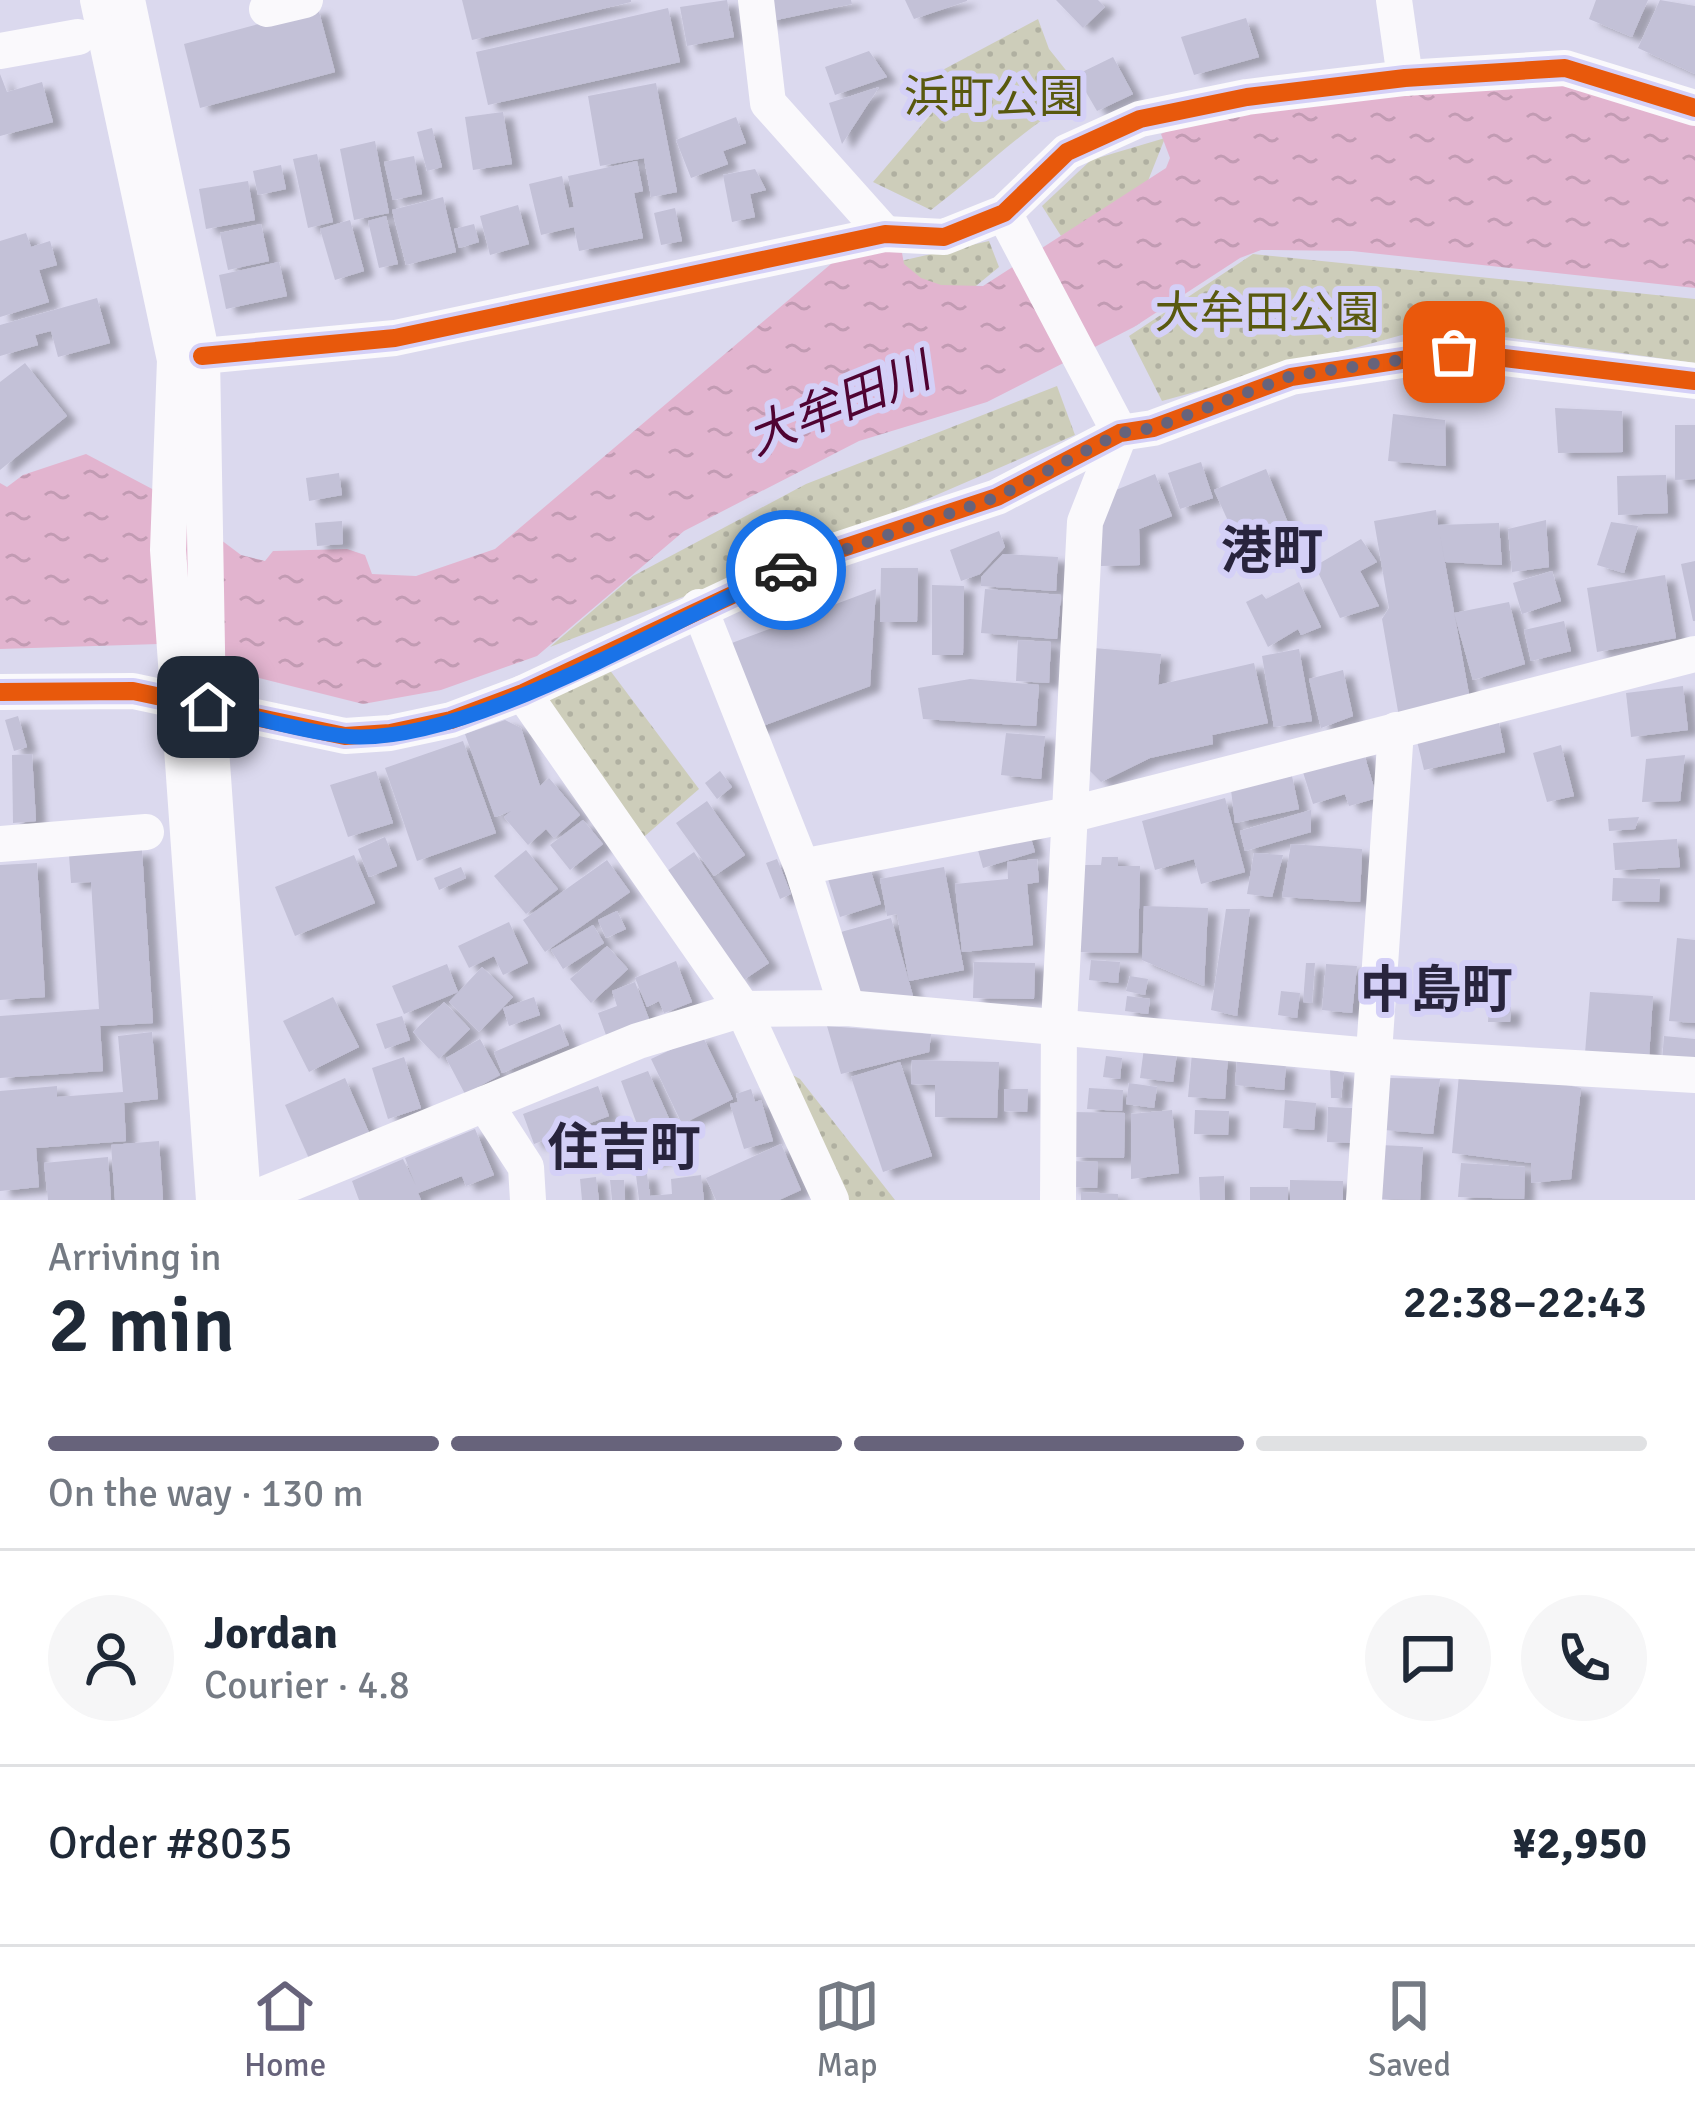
<!DOCTYPE html>
<meta charset="utf-8">
<style>
body{margin:0;font-family:Signika,"Noto Sans JP",sans-serif;background:#f6f6f7;color:#1f2937;height:100vh;display:flex;flex-direction:column;font-size:45px;white-space:nowrap}
*{box-sizing:border-box;margin:0}
p{font-size:39px;color:#747a83}
.icon{flex:none;width:66px;height:66px;fill:none;stroke:currentColor;stroke-width:2;stroke-linecap:round;stroke-linejoin:round}
.map{position:relative;height:1200px;overflow:hidden}
.drawer{display:flex;flex-direction:column;background:#fff;flex:1}
.drawer>*{flex:none}
.pin{position:absolute;display:grid;place-items:center;width:102px;height:102px;color:#fff;margin:-51px;border-radius:24px;box-shadow:0 6px 18px #0006}
.courier{position:absolute;display:grid;place-items:center;width:120px;height:120px;margin:-60px;border:9px solid #1a73e8;border-radius:50%;background:#fff;color:#222;box-shadow:0 3px 15px #0007}
.head em{font-style:normal;font-weight:600}
.head div{display:flex;flex-direction:column-reverse}
.head{display:flex;align-items:center;justify-content:space-between;height:204px;padding:0 48px}
h1{font-size:78px;font-weight:600;line-height:90px}
.bar{display:grid;grid-template-columns:repeat(4,1fr);gap:18px 12px;align-content:center;height:144px;padding:0 48px}
.bar i{height:15px;border-radius:9px;background:#e0e1e3}
.bar .active{background:#67637b}
.bar p{grid-column:span 4}
.line{display:flex;align-items:center;gap:30px;padding:0 48px;border-top:3px solid #e0e1e3}
.line div{flex:1}
.round{display:grid;place-items:center;flex:none;width:126px;height:126px;border-radius:63px;background:#f6f6f7}
.menu{display:flex;justify-content:space-around;align-items:center;height:168px;border-top:3px solid #e0e1e3;background:#fff;font-size:33px;color:#747a83}
.menu a{display:grid;justify-items:center;gap:6px}
.menu .active{color:#67637b}
.map>svg:first-child{display:block}
</style>
<div class="map">
<svg width="1695" height="1200" viewBox="0 0 1695 1200">
<defs>
<pattern id="park-dots" width="8" height="8" patternUnits="userSpaceOnUse" patternTransform="scale(3)"><rect width="8" height="8" fill="#cdcdba"/><path d="M2 2h.1M6 6h.1" fill="none" stroke="#b0b0a1" stroke-width="1.8" stroke-linecap="round"/></pattern>
<pattern id="water-ripples" width="26" height="14" patternUnits="userSpaceOnUse" patternTransform="scale(3)"><rect width="26" height="14" fill="#e2b4cf"/><path d="M2 4q2-2 4 0t4 0M15 11q2-2 4 0t4 0" fill="none" stroke="#c29bb3"/></pattern>
<filter id="shadow"><feDropShadow dx="10" dy="5.5" stdDeviation="3" flood-color="#0004"/></filter>
</defs>
<rect width="100%" height="100%" fill="#dbd9ee"/>
<g fill="url(#park-dots)">
<path d="M1038,19l11,30 36,45c-58,29 -102,77 -154,116l-58,-28 72,-84 -8,-25z"/>
<polygon points="1165,138 1144,191 1061,236 1042,206 1091,160"/>
<polygon points="989,241 999,267 971,290 924,288 896,262"/>
<polygon points="1253,254 1695,299 1695,363 1431,327 1162,401 1129,336"/>
<polygon points="1057,386 1075,435 821,545 550,647 633,576 806,484"/>
<polygon points="603,661 699,789 630,849 523,693"/>
<polygon points="768,1062 800,1079 895,1200 836,1200"/>
</g>
<path fill="url(#water-ripples)" d="M1591,74l104,37v177l-343,-37 -91,-1 -21,8 -106,69 -147,75 -128,39 -175,90 -147,125 -96,34 -78,14 -108,-27 -96,-33 -159,5v-166l7,4 16,-12 63,-21 70,37 85,64 24,6 8,-10 74,-2 18,6 7,19 44,2 79,-27 343,-291 61,-22 5,28 17,14 20,7 42,1 183,-118 4,-10 -9,-24c115,-58 301,-51 430,-60z"/>
<g fill="#c3c1d7" filter="url(#shadow)">
<polygon points="462,0 631,0 631,2 472,40"/>
<polygon points="727,0 734,37 687,46 680,7"/>
<polygon points="763,0 851,0 852,4 767,22"/>
<polygon points="905,0 967,0 967,1 914,19"/>
<polygon points="1056,0 1098,0 1105,7 1083,28"/>
<polygon points="1596,0 1648,0 1632,37 1589,19"/>
<polygon points="1660,0 1695,6 1695,74 1638,48"/>
<polygon points="318,8 335,72 200,108 184,44"/>
<polygon points="668,8 680,62 488,105 476,52"/>
<polygon points="1246,18 1259,57 1194,75 1181,37"/>
<polygon points="869,51 887,77 835,95 825,67"/>
<polygon points="1113,57 1133,94 1097,111 1076,75"/>
<polygon points="0,74 7,92 42,82 53,122 0,136"/>
<polygon points="656,83 677,192 651,197 644,158 600,166 588,96"/>
<polygon points="879,87 842,144 829,103"/>
<polygon points="503,112 512,164 473,170 465,117"/>
<polygon points="736,117 746,143 723,151 728,164 691,178 676,140"/>
<polygon points="432,128 442,167 427,171 417,132"/>
<polygon points="375,141 389,213 354,220 340,149"/>
<polygon points="317,154 333,222 308,228 293,159"/>
<polygon points="414,156 422,194 393,200 384,162"/>
<polygon points="637,161 643,191 634,193 643,238 579,251 574,227 541,235 529,184 562,176 569,208 574,207 568,176"/>
<polygon points="281,165 286,189 258,195 253,171"/>
<polygon points="755,169 766,190 750,194 755,217 732,222 723,175"/>
<polygon points="248,181 255,220 206,229 199,189"/>
<polygon points="443,197 456,252 406,265 392,210"/>
<polygon points="518,205 529,244 490,255 480,216"/>
<polygon points="675,208 682,241 661,245 654,213"/>
<polygon points="386,216 398,264 379,268 368,221"/>
<polygon points="350,220 364,271 335,280 320,229"/>
<polygon points="261,224 269,261 228,270 220,233"/>
<polygon points="474,224 479,242 459,248 454,229"/>
<polygon points="26,233 31,247 50,241 57,265 39,270 49,302 0,317 0,241"/>
<polygon points="279,262 287,296 226,309 219,275"/>
<polygon points="97,298 110,343 58,357 51,331 35,335 38,345 0,356 0,325"/>
<polygon points="25,363 67,416 0,470 0,382"/>
<polygon points="1555,408 1622,411 1623,452 1558,453"/>
<polygon points="1393,414 1445,420 1446,466 1388,461"/>
<polygon points="1675,425 1695,425 1695,479 1675,480"/>
<polygon points="1201,462 1213,498 1180,509 1168,473"/>
<polygon points="1266,469 1288,523 1238,543 1214,490"/>
<polygon points="339,473 342,495 309,501 306,478"/>
<polygon points="1155,474 1172,516 1139,529 1140,565 1101,566 1100,503 1111,492"/>
<polygon points="1666,475 1668,513 1618,515 1617,476"/>
<polygon points="1436,510 1438,525 1499,523 1502,565 1445,562 1439,530 1471,705 1399,717 1382,619 1389,608 1374,521"/>
<polygon points="1546,520 1549,567 1512,572 1508,529"/>
<polygon points="342,521 343,544 317,546 315,523"/>
<polygon points="1611,522 1638,526 1624,573 1597,565"/>
<polygon points="999,531 1005,547 980,574 961,581 950,550"/>
<polygon points="1361,539 1377,562 1360,571 1379,606 1340,618 1315,566"/>
<polygon points="1003,554 1058,557 1056,591 981,586 981,577"/>
<polygon points="1695,561 1695,621 1693,621 1681,564"/>
<polygon points="881,568 918,568 917,622 880,622"/>
<polygon points="1552,571 1561,601 1522,614 1513,583"/>
<polygon points="1665,575 1676,638 1597,652 1587,588"/>
<polygon points="1299,582 1321,627 1301,635 1298,629 1268,647 1246,602 1262,594 1266,599"/>
<polygon points="932,585 964,586 963,655 932,655"/>
<polygon points="876,589 870,686 752,730 721,647"/>
<polygon points="985,589 1061,595 1057,639 981,633"/>
<polygon points="1509,602 1525,664 1473,680 1454,613"/>
<polygon points="1564,621 1571,651 1531,661 1524,630"/>
<polygon points="1018,640 1051,642 1049,683 1016,681"/>
<polygon points="1094,648 1161,654 1158,685 1254,663 1268,723 1212,735 1213,744 1150,758 1101,782 1083,764"/>
<polygon points="1299,649 1312,721 1274,727 1262,656"/>
<polygon points="1343,670 1353,716 1321,728 1309,679"/>
<polygon points="970,679 1039,685 1036,726 923,719 918,688"/>
<polygon points="1683,686 1688,730 1631,737 1626,693"/>
<polygon points="18,716 27,747 14,751 5,720"/>
<polygon points="1498,719 1505,752 1424,770 1416,737"/>
<polygon points="505,720 521,728 540,786 549,778 580,815 554,838 546,829 528,845 504,817 511,811 495,817 465,734"/>
<polygon points="1006,733 1045,736 1041,779 1001,775"/>
<polygon points="463,741 496,833 417,861 385,768"/>
<polygon points="1561,745 1574,796 1547,802 1533,753"/>
<polygon points="1363,750 1377,798 1349,806 1345,794 1313,804 1302,769"/>
<polygon points="32,754 36,821 13,823 12,755"/>
<polygon points="1685,755 1680,801 1642,802 1646,759"/>
<polygon points="376,771 393,823 348,837 330,785"/>
<polygon points="720,771 732,787 717,799 705,783"/>
<polygon points="1292,776 1299,809 1235,823 1231,790"/>
<polygon points="1225,798 1245,872 1201,884 1194,859 1155,870 1142,821"/>
<polygon points="707,801 745,855 714,876 676,823"/>
<polygon points="1311,810 1311,832 1245,851 1240,831"/>
<polygon points="1639,817 1635,829 1609,831 1608,819"/>
<polygon points="583,820 603,844 570,870 550,845"/>
<polygon points="1028,828 1035,852 983,868 976,843"/>
<polygon points="385,837 397,866 369,877 358,849"/>
<polygon points="1677,839 1680,867 1615,870 1613,843"/>
<polygon points="1291,844 1362,849 1360,902 1282,897"/>
<polygon points="142,850 153,1023 100,1026 103,1071 0,1078 0,1016 99,1009 91,882 71,883 69,855"/>
<polygon points="526,850 558,889 526,914 494,876"/>
<polygon points="694,852 769,963 742,981 667,871"/>
<polygon points="1254,853 1283,855 1272,897 1247,894"/>
<polygon points="354,855 375,903 295,936 275,887"/>
<polygon points="1102,857 1118,857 1118,866 1140,866 1138,953 1077,952 1080,865 1101,865"/>
<polygon points="777,859 791,894 780,899 766,863"/>
<polygon points="1037,859 1039,882 1027,884 1033,945 962,952 955,884 1008,879 1007,862"/>
<polygon points="607,860 630,892 545,952 523,920"/>
<polygon points="37,863 45,997 0,1000 0,865"/>
<polygon points="869,865 881,904 840,917 828,879"/>
<polygon points="461,867 466,878 439,890 434,878"/>
<polygon points="944,867 964,970 909,981 897,914 887,916 880,879"/>
<polygon points="1613,878 1660,879 1659,902 1612,901"/>
<polygon points="1144,906 1208,908 1204,986 1142,960"/>
<polygon points="1226,909 1250,909 1237,1016 1211,1010"/>
<polygon points="617,911 626,929 606,938 598,920"/>
<polygon points="891,918 913,996 858,997 841,932"/>
<polygon points="509,922 528,963 503,975 494,956 469,968 458,946"/>
<polygon points="593,925 604,943 563,969 551,950"/>
<polygon points="1677,938 1695,940 1695,1023 1669,1021"/>
<polygon points="607,946 628,969 591,1003 570,979"/>
<polygon points="1091,960 1120,962 1118,983 1089,980"/>
<polygon points="676,961 692,1002 664,1013 659,1001 647,1007 635,978"/>
<polygon points="974,962 1035,963 1034,999 973,998"/>
<polygon points="1306,963 1315,963 1312,1003 1303,1002"/>
<polygon points="447,964 458,992 404,1014 392,986"/>
<polygon points="1326,964 1357,966 1352,1013 1322,1010"/>
<polygon points="482,967 513,997 479,1032 449,1002"/>
<polygon points="1130,976 1148,979 1145,995 1126,991"/>
<polygon points="635,982 649,1019 606,1035 598,1013 617,1006 612,991"/>
<polygon points="1281,991 1300,993 1297,1018 1278,1015"/>
<polygon points="1590,992 1653,996 1649,1058 1585,1053"/>
<polygon points="1127,996 1150,999 1148,1014 1125,1011"/>
<polygon points="333,997 359,1047 309,1072 283,1021"/>
<polygon points="534,997 540,1015 509,1026 503,1008"/>
<polygon points="444,1002 470,1029 439,1059 413,1032"/>
<polygon points="1489,1007 1511,1007 1510,1022 1488,1022"/>
<polygon points="402,1016 410,1040 385,1049 376,1024"/>
<polygon points="560,1024 569,1045 502,1073 494,1052"/>
<polygon points="827,1026 931,1034 929,1052 841,1074"/>
<polygon points="152,1032 158,1099 124,1103 126,1141 36,1148 39,1187 0,1191 0,1091 57,1086 57,1097 123,1092 118,1036"/>
<polygon points="702,1035 733,1099 682,1124 651,1059"/>
<polygon points="1664,1036 1695,1039 1695,1064 1662,1061"/>
<polygon points="480,1039 500,1075 465,1094 446,1058"/>
<polygon points="1144,1048 1177,1053 1173,1082 1140,1078"/>
<polygon points="1192,1053 1228,1056 1225,1099 1188,1097"/>
<polygon points="1106,1056 1122,1058 1120,1079 1103,1077"/>
<polygon points="404,1057 421,1108 388,1119 372,1068"/>
<polygon points="912,1060 999,1062 997,1118 935,1117 935,1085 911,1084"/>
<polygon points="1237,1060 1286,1065 1284,1090 1235,1085"/>
<polygon points="900,1062 932,1156 883,1172 851,1077"/>
<polygon points="1330,1069 1344,1073 1341,1098 1331,1098"/>
<polygon points="648,1071 683,1150 651,1162 621,1081"/>
<polygon points="1459,1074 1537,1079 1581,1088 1571,1179 1531,1183 1531,1163 1452,1153"/>
<polygon points="345,1078 371,1137 311,1163 285,1105"/>
<polygon points="1388,1078 1440,1079 1433,1134 1384,1130"/>
<polygon points="1129,1083 1157,1087 1154,1108 1126,1104"/>
<polygon points="598,1086 609,1116 534,1144 523,1114"/>
<polygon points="1089,1088 1123,1090 1122,1111 1087,1109"/>
<polygon points="751,1089 755,1102 761,1100 773,1141 744,1149 730,1104 738,1102 736,1094"/>
<polygon points="1004,1089 1028,1089 1027,1112 1004,1111"/>
<polygon points="1285,1100 1316,1103 1314,1130 1283,1128"/>
<polygon points="1328,1107 1352,1108 1350,1143 1327,1142"/>
<polygon points="1172,1110 1179,1173 1131,1179 1131,1114"/>
<polygon points="1195,1110 1229,1111 1228,1135 1194,1134"/>
<polygon points="1073,1112 1125,1113 1124,1158 1072,1157"/>
<polygon points="475,1129 494,1175 466,1186 462,1176 418,1193 421,1200 359,1200 352,1181 403,1159 416,1186 405,1158"/>
<polygon points="159,1141 163,1200 115,1200 111,1145"/>
<polygon points="781,1144 801,1190 779,1200 716,1200 706,1178"/>
<polygon points="1380,1145 1423,1147 1420,1200 1378,1199"/>
<polygon points="108,1157 111,1200 48,1200 44,1163"/>
<polygon points="1071,1161 1098,1162 1097,1188 1070,1187"/>
<polygon points="1461,1163 1525,1167 1524,1199 1458,1197"/>
<polygon points="647,1174 650,1196 672,1194 671,1179 701,1175 704,1200 639,1200 636,1175"/>
<polygon points="1224,1176 1225,1200 1200,1200 1199,1177"/>
<polygon points="596,1177 599,1200 582,1200 580,1179"/>
<polygon points="610,1180 624,1180 625,1200 612,1200"/>
<polygon points="1290,1180 1343,1181 1343,1200 1290,1200"/>
<rect x="1250" y="1187" width="38" height="13"/>
<polygon points="1081,1192 1118,1194 1118,1200 1081,1200"/>
</g>
<g fill="none" stroke-linecap="round" stroke-linejoin="round">
<g stroke="#faf9fc" stroke-width="36">
<polyline points="98,0 175,360 168,550 214,1200"/>
<polyline points="127,0 202,356 208,707 243,1200"/>
<polyline points="756,0 768,103 885,234"/>
<polyline points="1394,0 1405,78"/>
<polyline points="267,9 305,0"/>
<polyline points="0,51 78,37"/>
<polyline points="1004,213 1120,433 1085,522 1059,1024 1058,1200"/>
<polyline points="202,356 395,338 885,234 944,237 1004,213 1067,152 1140,119 1247,97 1405,78 1565,68 1695,108"/>
<polyline points="699,607 802,867 847,1008"/>
<polyline points="0,692 133,691 345,736 390,733 451,720 523,693 807,560 997,497 1120,433 1153,428 1291,377 1454,352 1695,381"/>
<polyline points="523,693 743,1009 831,1200"/>
<polyline points="0,844 146,832"/>
<polyline points="802,867 1069,815 1695,654"/>
<polyline points="485,1104 526,1167 528,1200"/>
<polyline points="250,1200 638,1041 743,1009 847,1008 1371,1056 1695,1075"/>
<polyline points="1364,1200 1396,730"/>
</g>
<g stroke="#d4d0f7" stroke-width="26">
<g id="cycleway">
<polyline points="202,356 395,338 885,234 944,237 1004,213 1067,152 1140,119 1247,97 1405,78 1565,68 1695,108"/>
<polyline points="0,692 133,691 345,736 390,733 451,720 523,693 807,560 997,497 1120,433 1153,428 1291,377 1454,352 1695,381"/>
</g>
</g>
<use href="#cycleway" stroke="#e8590c" stroke-width="18"/>
</g>
<g fill="none" stroke-linecap="round" stroke-linejoin="round">
<polyline stroke="#67637b" stroke-width="12" stroke-dasharray="0 21.6" points="786,570 997,497 1120,433 1153,428 1291,376 1454,352"/>
<path stroke="#1a73e8" stroke-width="15" d="M208,707c44,9 90,24 135,29 121,13 329,-117 443,-166"/>
</g>
<g text-anchor="middle" dominant-baseline="central" stroke-width="12" stroke-linejoin="round" paint-order="stroke">
<g font-size="45" fill="#59590e" stroke="#d4d0f7">
<text x="994" y="97">浜町公園</text>
<text x="1267" y="313">大牟田公園</text>
</g>
<g font-size="48" font-style="italic" fill="#4f0332" stroke="#d4d0f7">
<text transform="translate(839 405) rotate(-22)">大牟田川</text>
</g>
<g font-size="51" font-weight="bold" fill="#28243d" stroke="#d4d0f7">
<text x="1272" y="551">港町</text>
<text x="1436" y="990">中島町</text>
<text x="624" y="1148">住吉町</text>
</g>
</g>
</svg>
<div class="pin" style="left:1454px;top:352px;background:#ea580c"><svg class="icon" aria-label="bag" viewBox="0 0 24 24"><path d="M5 8h14l-1 12H6zM9 8a3 3 0 0 1 6 0"/></svg></div>
<div class="pin" style="left:208px;top:707px;background:#1f2937"><svg class="icon" aria-label="home" viewBox="0 0 24 24"><path d="M3 11l9-7 9 7M6 9v11h12V9"/></svg></div>
<div class="courier" style="left:786px;top:570px"><svg class="icon" aria-label="car" viewBox="0 0 24 24"><path d="M5 17H2v-5l4-1 3-4h7l3 4 3 1v5h-3M9 17h6M6 11h13"/><circle cx="7" cy="17" r="2"/><circle cx="17" cy="17" r="2"/></svg></div>
</div>
<section class="drawer">
<div class="head"><div><h1>2 min</h1><p>Arriving in</p></div><em>22:38–22:43</em></div>
<div class="bar"><i class="active"></i><i class="active"></i><i class="active"></i><i></i><p>On the way · 130 m</p></div>
<div class="line" style="height:216px"><a class="round"><svg class="icon" aria-label="person" viewBox="0 0 24 24"><circle cx="12" cy="8" r="4"/><path d="M4 21q1-7 8-7t8 7"/></svg></a><div><b>Jordan</b><p>Courier · 4.8</p></div><a class="round"><svg class="icon" aria-label="chat" viewBox="0 0 24 24"><path d="M4 5h16v11H9l-5 4z"/></svg></a><a class="round"><svg class="icon" aria-label="phone" viewBox="0 0 24 24"><path d="M5 4h4l2 5-3 2q2 4 5 5l2-3 5 2v4C11 20 4 13 5 4z"/></svg></a></div>
<div class="line" style="height:156px"><div>Order #8035</div><b>¥2,950</b></div>
</section>
<nav class="menu">
<a class="active"><svg class="icon" aria-label="home" viewBox="0 0 24 24"><path d="M3 11l9-7 9 7M6 9v11h12V9"/></svg>Home</a>
<a><svg class="icon" aria-label="map" viewBox="0 0 24 24"><path d="M3 6l6-2 6 2 6-2v14l-6 2-6-2-6 2zM9 4v14M15 6v14"/></svg>Map</a>
<a><svg class="icon" aria-label="saved" viewBox="0 0 24 24"><path d="M7 4h10v16l-5-4-5 4z"/></svg>Saved</a>
</nav>
